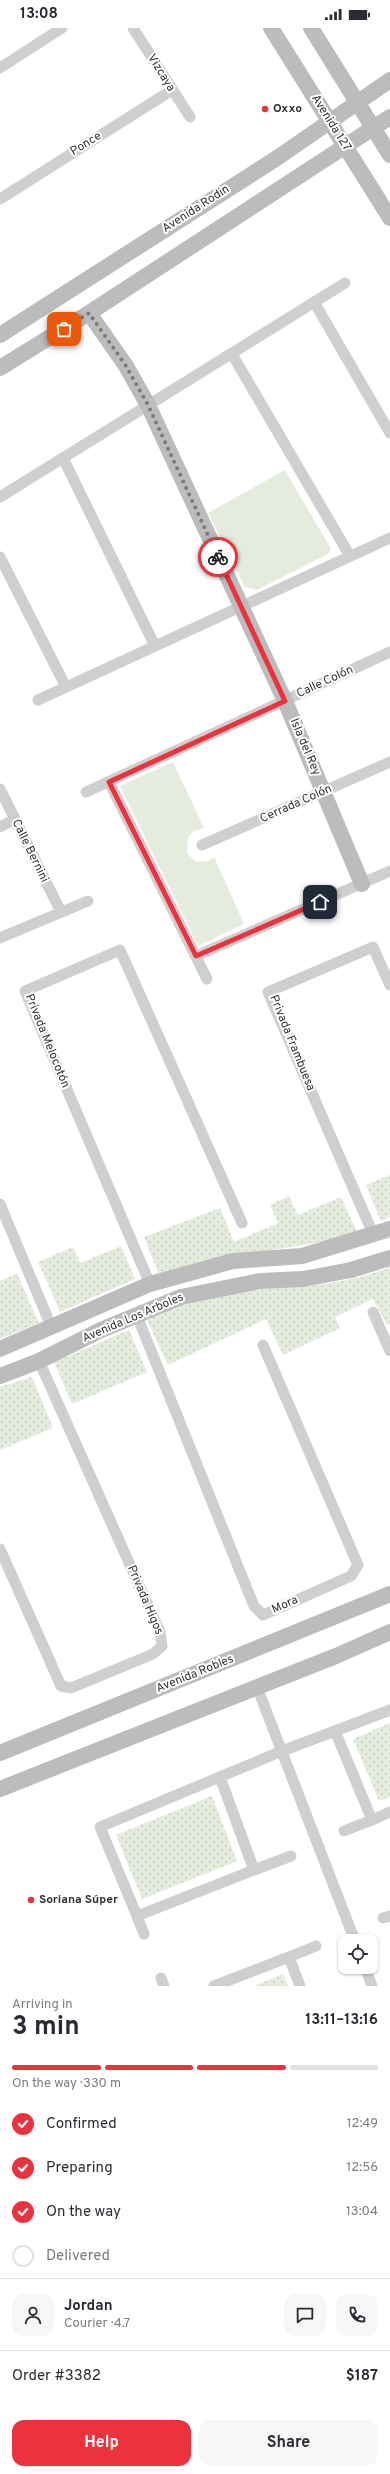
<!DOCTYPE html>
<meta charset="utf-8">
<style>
body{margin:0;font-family:Overpass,sans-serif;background:#f7f7f7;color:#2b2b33;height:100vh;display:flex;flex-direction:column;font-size:15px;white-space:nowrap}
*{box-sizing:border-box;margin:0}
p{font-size:13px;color:#7c7c81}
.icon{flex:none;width:22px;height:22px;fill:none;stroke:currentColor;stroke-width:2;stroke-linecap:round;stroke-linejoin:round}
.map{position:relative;height:1958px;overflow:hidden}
.drawer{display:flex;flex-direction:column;background:#fff;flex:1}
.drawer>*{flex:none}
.fabs{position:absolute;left:338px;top:1906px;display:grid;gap:8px}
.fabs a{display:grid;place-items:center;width:40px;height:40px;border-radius:8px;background:#fff;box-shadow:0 1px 3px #0004;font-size:20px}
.pin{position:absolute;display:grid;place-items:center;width:34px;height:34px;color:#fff;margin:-17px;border-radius:8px;box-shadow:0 2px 6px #0006}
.courier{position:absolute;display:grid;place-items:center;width:40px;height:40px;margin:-20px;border:3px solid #ec323d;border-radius:50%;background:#fff;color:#222;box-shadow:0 1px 5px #0007}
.summary em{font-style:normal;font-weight:700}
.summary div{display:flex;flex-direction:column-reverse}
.summary{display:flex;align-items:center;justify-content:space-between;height:68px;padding:0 12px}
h1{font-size:26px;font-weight:700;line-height:30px}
.bar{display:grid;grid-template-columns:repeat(4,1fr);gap:6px 4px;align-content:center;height:48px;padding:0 12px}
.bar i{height:5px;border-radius:3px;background:#e1e1e2}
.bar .on{background:#ec323d}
.bar p{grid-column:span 4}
.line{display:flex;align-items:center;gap:10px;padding:0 12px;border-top:1px solid #e1e1e2}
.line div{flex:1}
.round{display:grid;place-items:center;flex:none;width:42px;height:42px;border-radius:12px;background:#f7f7f7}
ol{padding:0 12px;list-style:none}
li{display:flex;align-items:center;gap:12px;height:44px}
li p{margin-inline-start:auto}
li .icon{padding:4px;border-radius:50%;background:#ec323d;color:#fff;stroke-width:4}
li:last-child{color:#7c7c81}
li i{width:22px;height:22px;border:2px solid #e1e1e2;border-radius:50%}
.cta{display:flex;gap:8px;margin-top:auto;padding:8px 12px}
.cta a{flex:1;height:46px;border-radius:12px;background:#ec323d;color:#fff;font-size:16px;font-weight:700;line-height:46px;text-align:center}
.cta a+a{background:#f7f7f7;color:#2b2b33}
.status{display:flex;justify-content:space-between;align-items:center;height:28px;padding:0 20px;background:#fff;direction:ltr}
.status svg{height:11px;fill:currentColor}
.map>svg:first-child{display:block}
</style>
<div class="status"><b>13:08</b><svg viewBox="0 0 49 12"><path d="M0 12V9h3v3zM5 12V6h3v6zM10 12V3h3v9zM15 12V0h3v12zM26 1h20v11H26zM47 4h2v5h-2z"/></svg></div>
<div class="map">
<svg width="390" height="1958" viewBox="0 0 390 1958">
<defs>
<pattern id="park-dots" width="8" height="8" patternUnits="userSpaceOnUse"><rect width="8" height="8" fill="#e5ecde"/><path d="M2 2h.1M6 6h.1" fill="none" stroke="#c5cbbf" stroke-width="1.8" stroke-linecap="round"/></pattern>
</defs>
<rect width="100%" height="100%" fill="#fff"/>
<g fill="#e5ecde">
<polygon points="285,442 331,521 328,526 257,562 245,559 208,485"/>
<polygon points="173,734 204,800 194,803 188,809 187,825 196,834 208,833 214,829 244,896 198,918 120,758"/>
</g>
<g fill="url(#park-dots)">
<polygon points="390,1147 390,1189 381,1193 366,1157"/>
<path d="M289,1168l9,19 43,-18 17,37c-66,16 -134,19 -199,40l-15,-37 76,-29 14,34 44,-19 -8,-18z"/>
<polygon points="121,1218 135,1251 60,1284 38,1234 73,1219 80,1235"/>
<path d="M390,1239v57l-3,1 -14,-26 -38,18 5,11 -57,27 -17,-36 -98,46 -22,-47c35,-14 72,-25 109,-28 46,-4 92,-5 135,-23z"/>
<polygon points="17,1245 39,1295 0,1311 0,1253"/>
<polygon points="129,1302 147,1344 72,1376 54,1334"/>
<polygon points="32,1349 53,1400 0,1422 0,1359"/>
<polygon points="390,1695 390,1769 379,1773 353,1711"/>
<polygon points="212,1768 237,1833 142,1871 116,1807"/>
<polygon points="283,1946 288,1958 254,1958"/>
</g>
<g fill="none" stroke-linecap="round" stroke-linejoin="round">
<g stroke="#cfcfcf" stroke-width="11">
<polyline points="133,0 190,89"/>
<polyline points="0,40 62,0"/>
<polyline points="0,171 172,62"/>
<polyline points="314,274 390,405"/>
<polyline points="232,326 350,528"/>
<polyline points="63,430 155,618"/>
<polyline points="0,469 345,255"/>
<polyline points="0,529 66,659"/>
<polyline points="38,672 390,510"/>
<polyline points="109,754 207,951"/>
<polyline points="0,761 61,884"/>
<polyline points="86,764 390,624"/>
<polyline points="0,799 15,791"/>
<polyline points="202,817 390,734"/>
<polyline points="0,910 88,873"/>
<polyline points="196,928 390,843"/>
<polyline points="0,1176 51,1298"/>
<polyline points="374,1208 268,964 373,919 390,957"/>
<polyline points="150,1256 25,963 120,922 242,1195"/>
<polyline points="373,1284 390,1323"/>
<polyline points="137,1288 254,1578 263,1587 351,1548 358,1537 263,1317"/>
<polyline points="0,1521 61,1658 71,1660 153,1626 162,1618 160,1604 39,1333"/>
<polyline points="257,1659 355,1913"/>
<polyline points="390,1682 335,1703 372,1792 390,1784"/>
<polyline points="220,1749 254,1842 137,1888 100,1799 282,1723 335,1703"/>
<polyline points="344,1803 372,1792"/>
<polyline points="254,1842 291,1828"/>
<polyline points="137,1888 144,1906"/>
<polyline points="383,1890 390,1888"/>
<polyline points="289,1929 316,1918"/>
<polyline points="365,1939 372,1958"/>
<polyline points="161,1950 164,1958"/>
<polyline points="214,1958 289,1929 300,1958"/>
</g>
<g stroke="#bcbcbc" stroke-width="16">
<polyline points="271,0 390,190"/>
<polyline points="311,0 390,127"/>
<polyline points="89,285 126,338 148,377 285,673 362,856"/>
<polyline points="0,307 277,130 390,52"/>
<polyline points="0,340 89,285 390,89"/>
<polyline points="0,1321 150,1256 233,1233 302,1228 390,1201"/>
<polyline points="0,1348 39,1333 101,1302 181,1269 260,1253 303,1251 351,1242 390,1230"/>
<polyline points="0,1725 390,1566"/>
<polyline points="0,1761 336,1628 390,1604"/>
</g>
</g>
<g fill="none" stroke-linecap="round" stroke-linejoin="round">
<polyline stroke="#7a7a7a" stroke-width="4" stroke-dasharray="0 7.2" points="64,301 89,285 126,338 148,377 218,529"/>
<polyline stroke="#ec323d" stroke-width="5" points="218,529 285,673 109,754 196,928 320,874"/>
</g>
<g fill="#ec323d" stroke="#fff" stroke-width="1.5">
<circle cx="265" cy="81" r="4"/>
<circle cx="31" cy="1872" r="4"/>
</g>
<g text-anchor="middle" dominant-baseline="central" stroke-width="4" stroke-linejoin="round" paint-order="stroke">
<g font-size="12" fill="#323232" stroke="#fff">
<text transform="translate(161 45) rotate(58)">Vizcaya</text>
<text transform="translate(331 95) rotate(58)">Avenida 127</text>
<text transform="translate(86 116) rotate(-32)">Ponce</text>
<text transform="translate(196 181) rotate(-33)">Avenida Rodin</text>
<text transform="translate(325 654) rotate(-25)">Calle Colón</text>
<text transform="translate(305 719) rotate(67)">Isla del Rey</text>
<text transform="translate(296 776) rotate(-24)">Cerrada Colón</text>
<text transform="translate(30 823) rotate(64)">Calle Bernini</text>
<text transform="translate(47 1013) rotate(68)">Privada Melocotón</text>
<text transform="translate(292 1015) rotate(68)">Privada Frambuesa</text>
<text transform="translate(133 1290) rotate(-23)">Avenida Los Arboles</text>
<text transform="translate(145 1572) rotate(67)">Privada Higos</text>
<text transform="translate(285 1577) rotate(-24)">Mora</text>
<text transform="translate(195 1646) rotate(-22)">Avenida Robles</text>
</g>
<g font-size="12" font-weight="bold" fill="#323232" stroke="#fff" text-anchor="start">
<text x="273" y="81">Oxxo</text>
<text x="39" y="1872">Soriana Súper</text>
</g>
</g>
</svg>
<div class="fabs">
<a><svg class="icon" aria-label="locate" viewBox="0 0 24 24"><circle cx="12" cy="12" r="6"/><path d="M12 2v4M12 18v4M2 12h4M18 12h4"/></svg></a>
</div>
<div class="pin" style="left:64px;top:301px;background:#ea580c"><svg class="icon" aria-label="bag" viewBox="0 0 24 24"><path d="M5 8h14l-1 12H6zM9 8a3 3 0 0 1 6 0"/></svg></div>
<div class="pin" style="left:320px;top:874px;background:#1f2937"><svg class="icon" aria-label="home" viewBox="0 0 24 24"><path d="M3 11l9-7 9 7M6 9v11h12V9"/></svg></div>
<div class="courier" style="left:218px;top:529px"><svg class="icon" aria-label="bike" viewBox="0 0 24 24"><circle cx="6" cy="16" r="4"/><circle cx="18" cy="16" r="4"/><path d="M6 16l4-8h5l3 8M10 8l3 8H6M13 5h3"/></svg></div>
</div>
<section class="drawer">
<div class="summary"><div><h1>3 min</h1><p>Arriving in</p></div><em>13:11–13:16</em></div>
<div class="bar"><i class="on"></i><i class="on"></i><i class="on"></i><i></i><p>On the way · 330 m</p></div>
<ol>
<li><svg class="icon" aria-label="check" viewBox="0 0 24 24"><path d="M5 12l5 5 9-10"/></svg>Confirmed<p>12:49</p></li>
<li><svg class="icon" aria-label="check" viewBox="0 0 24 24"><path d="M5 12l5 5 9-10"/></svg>Preparing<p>12:56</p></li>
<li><svg class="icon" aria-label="check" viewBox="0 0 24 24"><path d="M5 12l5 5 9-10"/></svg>On the way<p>13:04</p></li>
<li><i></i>Delivered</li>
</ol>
<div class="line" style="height:72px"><a class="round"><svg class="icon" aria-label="person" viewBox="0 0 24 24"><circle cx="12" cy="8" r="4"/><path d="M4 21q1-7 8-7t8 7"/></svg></a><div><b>Jordan</b><p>Courier · 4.7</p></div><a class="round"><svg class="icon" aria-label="chat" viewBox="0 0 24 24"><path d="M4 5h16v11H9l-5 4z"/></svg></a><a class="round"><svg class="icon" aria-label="phone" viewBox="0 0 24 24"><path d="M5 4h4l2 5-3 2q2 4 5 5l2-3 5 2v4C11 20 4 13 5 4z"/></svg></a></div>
<div class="line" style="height:52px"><div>Order #3382</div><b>$187</b></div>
<div class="cta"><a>Help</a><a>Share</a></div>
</section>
